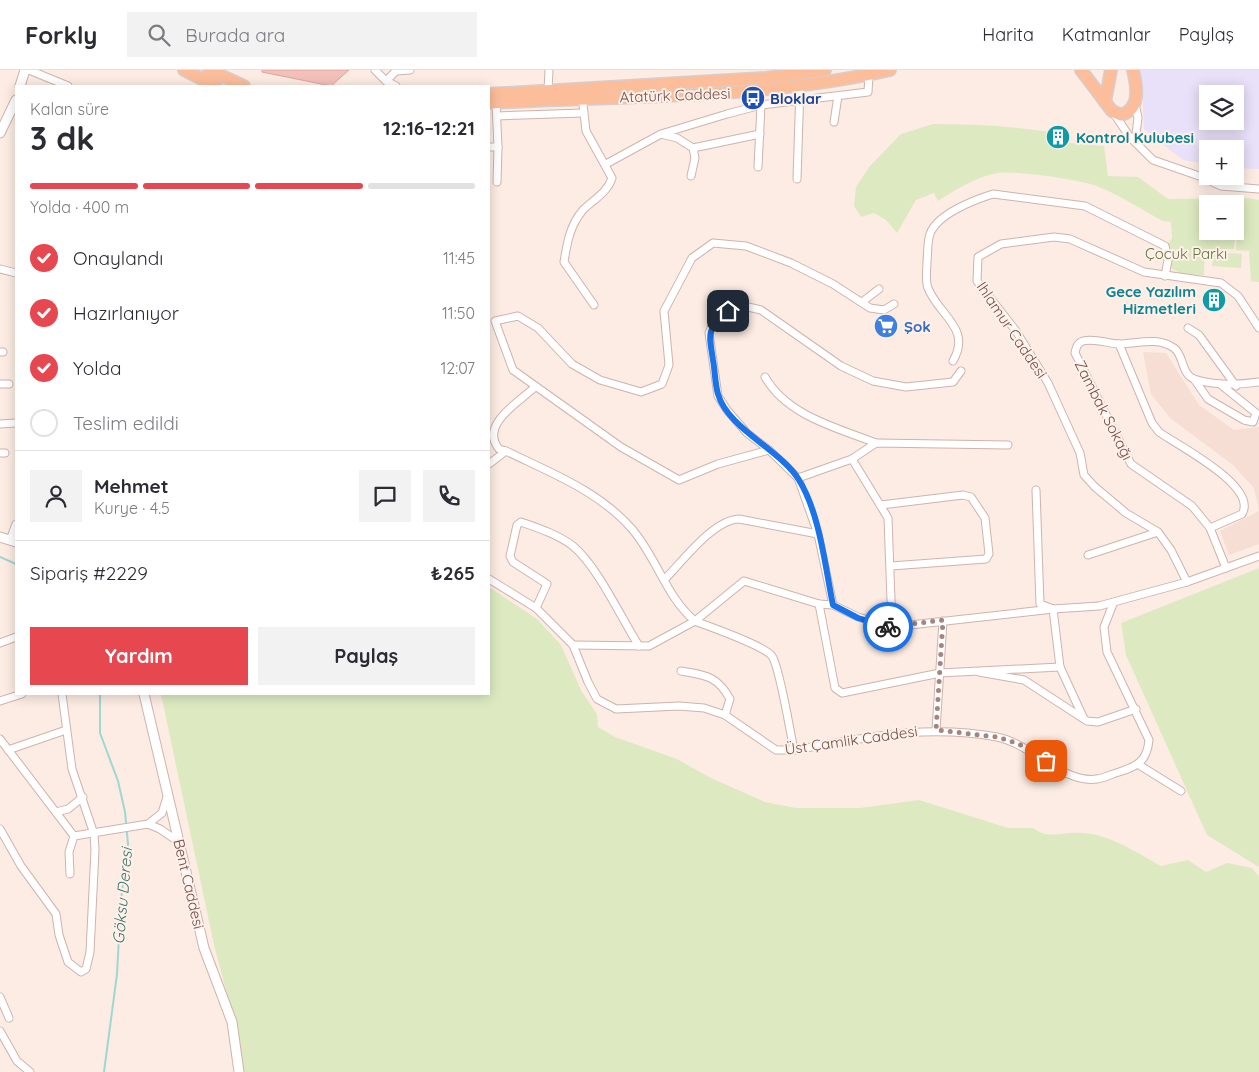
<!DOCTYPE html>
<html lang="tr">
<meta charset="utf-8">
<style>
body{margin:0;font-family:Quicksand,sans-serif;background:#f2f2f3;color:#2b2b33;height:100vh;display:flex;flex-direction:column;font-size:19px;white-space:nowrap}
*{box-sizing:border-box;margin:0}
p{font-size:16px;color:#7c7c81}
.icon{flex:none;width:28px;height:28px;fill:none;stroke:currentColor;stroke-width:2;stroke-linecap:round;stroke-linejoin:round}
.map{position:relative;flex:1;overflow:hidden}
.side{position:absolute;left:15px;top:15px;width:475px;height:610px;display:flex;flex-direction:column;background:#fff;border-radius:0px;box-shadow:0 2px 12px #0003}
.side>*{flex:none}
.fabs{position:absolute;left:1199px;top:15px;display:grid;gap:10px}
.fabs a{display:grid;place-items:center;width:45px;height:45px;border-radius:0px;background:#fff;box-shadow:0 2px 12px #0003;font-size:25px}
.pin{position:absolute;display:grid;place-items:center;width:42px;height:42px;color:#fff;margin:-21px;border-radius:10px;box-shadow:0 2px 8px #0006}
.courier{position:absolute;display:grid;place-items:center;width:50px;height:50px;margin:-25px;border:4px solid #1a73e8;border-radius:50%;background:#fff;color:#222;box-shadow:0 1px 6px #0007}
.overview em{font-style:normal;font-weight:700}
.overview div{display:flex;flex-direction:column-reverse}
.overview{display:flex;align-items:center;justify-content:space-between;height:85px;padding:0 15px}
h1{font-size:32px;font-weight:700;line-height:38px}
.bar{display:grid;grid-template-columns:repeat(4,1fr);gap:8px 5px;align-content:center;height:60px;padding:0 15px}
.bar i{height:6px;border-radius:4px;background:#e1e1e2}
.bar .on{background:#e7474e}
.bar p{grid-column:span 4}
.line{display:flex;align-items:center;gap:12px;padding:0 15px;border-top:1px solid #e1e1e2}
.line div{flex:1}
.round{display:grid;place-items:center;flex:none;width:52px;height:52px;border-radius:0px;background:#f2f2f3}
ol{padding:0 15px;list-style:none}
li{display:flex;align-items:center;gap:15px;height:55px}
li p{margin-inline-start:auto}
li .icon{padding:5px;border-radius:50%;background:#e7474e;color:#fff;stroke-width:4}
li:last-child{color:#7c7c81}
li i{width:28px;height:28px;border:2px solid #e1e1e2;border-radius:50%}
.action{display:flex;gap:10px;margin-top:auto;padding:10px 15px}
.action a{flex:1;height:58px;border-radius:0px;background:#e7474e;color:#fff;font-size:20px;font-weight:700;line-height:58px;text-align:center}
.action a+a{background:#f2f2f3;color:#2b2b33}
header{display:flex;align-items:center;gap:30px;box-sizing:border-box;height:70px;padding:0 25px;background:#fff;border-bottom:1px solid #e1e1e2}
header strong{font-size:24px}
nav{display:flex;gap:28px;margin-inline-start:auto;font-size:18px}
.search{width:350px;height:45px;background:#f2f2f3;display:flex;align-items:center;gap:12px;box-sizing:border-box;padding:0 18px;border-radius:0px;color:#7c7c81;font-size:19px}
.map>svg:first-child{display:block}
</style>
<header>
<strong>Forkly</strong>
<div class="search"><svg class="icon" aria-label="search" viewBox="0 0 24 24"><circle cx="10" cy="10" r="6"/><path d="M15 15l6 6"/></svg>Burada ara</div>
<nav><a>Harita</a><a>Katmanlar</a><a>Paylaş</a></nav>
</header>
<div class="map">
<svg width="1259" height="1002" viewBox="0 0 1259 1002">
<rect width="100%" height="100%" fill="#fcece3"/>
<g fill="#f6ded4">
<polygon points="1143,282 1166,283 1199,335 1234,360 1259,357 1259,441 1254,418 1233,395 1170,348 1151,324"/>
<polygon points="1259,441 1259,474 1229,485 1220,461"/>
</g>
<path fill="#e9e0f9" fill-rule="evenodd" d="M1137,0h122v99l-24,-1v-19h-27l-1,15 -24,-4 -39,-31 -2,-42zM1208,24h27v27h-27z"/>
<g fill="#ddeac1" fill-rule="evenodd">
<path d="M933,54c40,0 78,2 118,8l-1,9 54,5 4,30 30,1 30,22 79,-1 12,2v82l-8,-1 -2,-30 -13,-1 3,-32 -3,1 -2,30h-29l-1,26 -22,-1 -13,-7 -2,-22 5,-7 -1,-16 -8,-1c-21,-11 -42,-25 -64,-34 -15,-7 -87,-17 -102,-14 -22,4 -41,17 -59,28l-4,-8 -18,7 -19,33 -11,-13 -12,-7 -13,4 -7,-11 2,-19 13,-20 32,-33zM1208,134h27v27h-27z"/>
<polygon points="1214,182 1242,184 1241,198 1212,196"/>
<polygon points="1259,498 1259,797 1207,765 1126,585 1121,553"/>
<path d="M489,517l48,32 24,26 21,47 15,22 1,13 17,10 62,22 34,19 54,24 31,6h64l59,-8 89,28h25c13,10 22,6 37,5 34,-3 62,17 91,33l27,-6 18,12 21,-9 25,5 7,9v195h-1015l-5,-33 -25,-94 -53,-251h328z"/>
</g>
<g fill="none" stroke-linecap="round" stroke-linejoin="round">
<g stroke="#9dd8d1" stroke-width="2">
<polyline points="0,487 16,494"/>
<polyline points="100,624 100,663 118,711 125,742 128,774 121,830 117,904 104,1002"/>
</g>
</g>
<g fill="#f2c1ba" stroke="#e5a39b">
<polygon points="262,0 349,0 331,16 262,2"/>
<polygon points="1210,223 1223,228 1218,238 1206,233"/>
</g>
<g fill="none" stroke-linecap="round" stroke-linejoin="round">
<g stroke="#d0b3ac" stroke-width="9">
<g id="minor">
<polyline points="29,0 68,16"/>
<polyline points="375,0 386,11 396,16"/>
<polyline points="396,1 410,0"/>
<polyline points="386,11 397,0"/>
<polyline points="548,20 549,0"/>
<path d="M582,25l4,36 26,47c-4,14 -19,22 -29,32 -13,15 -16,33 -19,52l30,43"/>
<polyline points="1113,42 1129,66 1153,90 1202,107 1221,116 1259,119"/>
<polyline points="497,46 583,43"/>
<polyline points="834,52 838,26"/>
<polyline points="661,64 677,68 693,78 695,88 691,106"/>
<polyline points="1135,72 1138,48 1135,34"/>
<polyline points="489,77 498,77 496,33"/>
<polyline points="693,78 760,64"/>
<polyline points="606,94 661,64 727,44 761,35 868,22 869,5"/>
<polyline points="758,97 761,35"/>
<polyline points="797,109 800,17"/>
<polyline points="497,112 498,77"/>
<polyline points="0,199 16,203"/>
<polyline points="862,232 879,219"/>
<polyline points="1188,258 1199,265 1236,316"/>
<path d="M1119,274l33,79 7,9c16,12 100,54 83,82l-32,14"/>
<polyline points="0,282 3,282"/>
<path d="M953,291c19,-33 -14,-45 -25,-73 -3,-7 -1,-19 -1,-27 1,-8 0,-19 3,-27 7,-20 44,-34 63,-40l92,12 80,40 3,14 -3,16"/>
<path d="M765,307c22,39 73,51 111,66"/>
<polyline points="1194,309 1208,329 1244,350 1253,352 1256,343 1220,314"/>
<polyline points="0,314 9,314"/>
<path d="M535,317c-16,15 -56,38 -36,62l7,2c45,22 93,40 126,78 25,29 34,68 63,92 15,6 68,24 77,35 8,12 18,76 22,94"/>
<polyline points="0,354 16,353"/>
<polyline points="769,380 718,394 679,410 621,377 513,300 495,251 518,246 538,258 572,294 600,310 641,322 662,314 669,295 664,241 692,188 713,173 746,176 791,193 833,214 870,238 884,240 894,234"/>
<polyline points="0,383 5,383"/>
<polyline points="852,389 888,448 892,557"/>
<polyline points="489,394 506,381"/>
<polyline points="798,408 852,389 876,373 1008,375"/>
<polyline points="1036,420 1040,534 1053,539 1060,597 1083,647"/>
<polyline points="881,435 963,425 971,427 985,448 989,484 986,489 891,496"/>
<polyline points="10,470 16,454"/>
<polyline points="1088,485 1158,462"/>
<path d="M1226,498l-16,-40 -18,-22 -61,-42 -56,-111c1,-5 2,-10 8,-12 10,-3 24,2 35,3 18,0 39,-8 56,4 10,7 7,26 20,31 21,7 44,6 65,3"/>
<path d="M489,509l47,29 37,37 15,37 9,17 19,10 63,-3 25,2 21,7 51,35h18c71,-12 130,-26 203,-13 35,7 66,47 100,42 7,-1 15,-5 22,-7 19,-6 28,-11 30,-32l-42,-88 -3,-25 9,-23"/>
<path d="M665,509c18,-18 48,-59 74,-60l79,15"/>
<polyline points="1187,512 1171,480 1158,462 1126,443 1095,417 1084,405 1080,383 1048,313 1016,261 977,211 978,187 1001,174 1054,167 1070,169 1144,202 1221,213 1238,226 1259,258"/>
<polyline points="819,534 835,618 842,623 940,603 1060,597"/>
<polyline points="833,535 818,464 798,408 769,380 747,363 727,340 718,326 709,263 714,252 728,241 744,236 761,240 841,296 873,311 906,317 953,312 961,301"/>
<path d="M536,538l11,-24 -34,-22 -3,-6 7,-31 4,-3c17,6 38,13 52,24 25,21 48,72 66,100"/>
<polyline points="0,573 16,567"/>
<polyline points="573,575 649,576 695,551 744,511 819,534 833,535 858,547 892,557 1053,539 1099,536 1187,512 1259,486"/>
<path d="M681,601c23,4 36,4 49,28l-5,16"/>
<polyline points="979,602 1024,610 1087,651 1098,652 1136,639"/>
<polyline points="0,631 22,624"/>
<polyline points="936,660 943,551"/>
<polyline points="0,669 74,766 148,754"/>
<polyline points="8,680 66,660"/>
<polyline points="1139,695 1181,721"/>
<polyline points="167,727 162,743 148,754 160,759 179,772"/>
<polyline points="56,742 68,739 83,727"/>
<polyline points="0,759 21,796 56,844 59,865 68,892 81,902 86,899 90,882 95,780 94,764 72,699 62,624"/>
<polyline points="70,804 69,782 74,766"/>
<polyline points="0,927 9,948"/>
<polyline points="0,961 17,991 30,1002"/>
</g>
</g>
<g stroke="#d0b3ac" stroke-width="11">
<g id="tertiary">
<polyline points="20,16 25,0"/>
<polyline points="0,63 16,30"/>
<polyline points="0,467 16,472"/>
<polyline points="144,624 204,878 232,952 239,1002"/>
</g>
</g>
<g stroke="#d8cdcc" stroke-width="14">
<g id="primary">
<polyline points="184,0 216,16"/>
<polyline points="209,0 244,16"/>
<path d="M1081,0l31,41 9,4c20,-6 16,-28 12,-45"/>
<polyline points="489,24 766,8 825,0"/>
<polyline points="1105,32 1111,0"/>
<path d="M489,33c134,-8 269,-3 401,-33"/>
</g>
</g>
<use href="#minor" stroke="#fff" stroke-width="7"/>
<use href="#tertiary" stroke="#fff" stroke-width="9"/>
<use href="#primary" stroke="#fcbd9b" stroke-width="11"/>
</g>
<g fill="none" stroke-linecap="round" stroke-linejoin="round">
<polyline stroke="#a4857f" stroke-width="5" stroke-dasharray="0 9" points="888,557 943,550 936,660 998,667 1019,674 1046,691"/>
<path stroke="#1a73e8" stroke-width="6" d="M728,241c-22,18 -19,23 -15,49 2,11 2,24 5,34 10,35 63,56 81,86 21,34 26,86 34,125l25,13 30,9"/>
</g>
<defs>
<g id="bus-disc" transform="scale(1.25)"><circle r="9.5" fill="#1a4fb4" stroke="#fff1e9"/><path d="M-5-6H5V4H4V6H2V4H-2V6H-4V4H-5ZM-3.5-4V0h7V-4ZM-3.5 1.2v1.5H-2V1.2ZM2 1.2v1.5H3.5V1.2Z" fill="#fff"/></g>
<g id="building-disc" transform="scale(1.25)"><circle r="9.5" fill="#0f9aa8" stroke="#fff1e9"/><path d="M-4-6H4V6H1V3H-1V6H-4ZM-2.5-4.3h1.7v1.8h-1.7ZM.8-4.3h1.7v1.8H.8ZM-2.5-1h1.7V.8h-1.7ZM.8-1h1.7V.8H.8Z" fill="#fff"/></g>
<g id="supermarket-disc" transform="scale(1.25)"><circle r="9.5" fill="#3f7fe0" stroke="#fff1e9"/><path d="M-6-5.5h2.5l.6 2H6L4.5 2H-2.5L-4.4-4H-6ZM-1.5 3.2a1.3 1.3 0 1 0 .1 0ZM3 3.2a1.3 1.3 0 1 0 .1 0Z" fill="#fff"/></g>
</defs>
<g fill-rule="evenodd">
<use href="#bus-disc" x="753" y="28"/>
<use href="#building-disc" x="1058" y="67"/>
<use href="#building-disc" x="1214" y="230"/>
<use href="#supermarket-disc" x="886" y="256"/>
</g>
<g text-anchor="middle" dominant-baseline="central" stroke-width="4" stroke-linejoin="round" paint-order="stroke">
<g font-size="15" fill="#744d49" stroke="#fff1e9">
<text transform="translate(675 25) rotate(-2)">Atatürk Caddesi</text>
<text transform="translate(1012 260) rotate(56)">Ihlamur Caddesi</text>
<text transform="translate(1104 340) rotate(63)">Zambak Sokağı</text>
<text transform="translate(851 670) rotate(-8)">Üst Çamlik Caddesi</text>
<text transform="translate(189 814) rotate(77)">Bent Caddesi</text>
</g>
<g font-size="15" font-weight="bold" fill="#164399" stroke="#fff1e9" text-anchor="start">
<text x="770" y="28">Bloklar</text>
</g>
<g font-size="15" font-weight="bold" fill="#0d838f" stroke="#fff1e9" text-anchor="start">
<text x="1076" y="67">Kontrol Kulubesi</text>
<text x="1196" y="221" text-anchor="end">Gece Yazılım<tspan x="1196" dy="17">Hizmetleri</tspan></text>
</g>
<g font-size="15" fill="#5d743e" stroke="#fff1e9">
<text x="1186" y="183">Çocuk Parkı</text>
</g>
<g font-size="15" font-weight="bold" fill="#366cbe" stroke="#fff1e9" text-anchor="start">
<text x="904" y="256">Şok</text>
</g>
<g font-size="16" font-style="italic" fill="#3a736d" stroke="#fff1e9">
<text transform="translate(122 826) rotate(-85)">Göksu Deresi</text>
</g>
</g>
</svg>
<div class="fabs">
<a><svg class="icon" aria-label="layers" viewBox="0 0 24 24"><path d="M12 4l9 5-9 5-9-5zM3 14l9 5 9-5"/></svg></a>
<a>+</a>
<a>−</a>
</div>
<div class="pin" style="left:1046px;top:691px;background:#ea580c"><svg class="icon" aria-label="bag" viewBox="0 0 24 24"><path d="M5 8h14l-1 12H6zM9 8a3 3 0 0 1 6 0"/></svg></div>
<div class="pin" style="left:728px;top:241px;background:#1f2937"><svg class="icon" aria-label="home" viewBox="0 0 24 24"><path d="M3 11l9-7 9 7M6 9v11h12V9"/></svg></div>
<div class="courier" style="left:888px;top:557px"><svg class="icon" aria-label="bike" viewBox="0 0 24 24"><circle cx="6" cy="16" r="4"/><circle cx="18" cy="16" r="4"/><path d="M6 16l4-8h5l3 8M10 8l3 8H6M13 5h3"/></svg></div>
<section class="side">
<div class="overview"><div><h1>3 dk</h1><p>Kalan süre</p></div><em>12:16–12:21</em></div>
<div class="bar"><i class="on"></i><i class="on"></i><i class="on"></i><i></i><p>Yolda · 400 m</p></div>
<ol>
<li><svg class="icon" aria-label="check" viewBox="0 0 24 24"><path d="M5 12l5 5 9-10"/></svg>Onaylandı<p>11:45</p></li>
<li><svg class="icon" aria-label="check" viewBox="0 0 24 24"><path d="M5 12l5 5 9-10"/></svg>Hazırlanıyor<p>11:50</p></li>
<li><svg class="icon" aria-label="check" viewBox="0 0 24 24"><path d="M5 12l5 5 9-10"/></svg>Yolda<p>12:07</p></li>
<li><i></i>Teslim edildi</li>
</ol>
<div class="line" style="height:90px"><a class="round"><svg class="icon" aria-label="person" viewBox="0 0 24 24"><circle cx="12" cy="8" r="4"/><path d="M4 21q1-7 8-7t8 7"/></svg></a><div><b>Mehmet</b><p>Kurye · 4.5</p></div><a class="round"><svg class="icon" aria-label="chat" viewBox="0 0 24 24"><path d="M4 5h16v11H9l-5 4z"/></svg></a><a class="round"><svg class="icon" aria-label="phone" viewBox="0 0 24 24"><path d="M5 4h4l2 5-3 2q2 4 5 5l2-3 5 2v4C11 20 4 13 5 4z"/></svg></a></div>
<div class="line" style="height:65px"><div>Sipariş #2229</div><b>₺265</b></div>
<div class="action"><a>Yardım</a><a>Paylaş</a></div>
</section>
</div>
